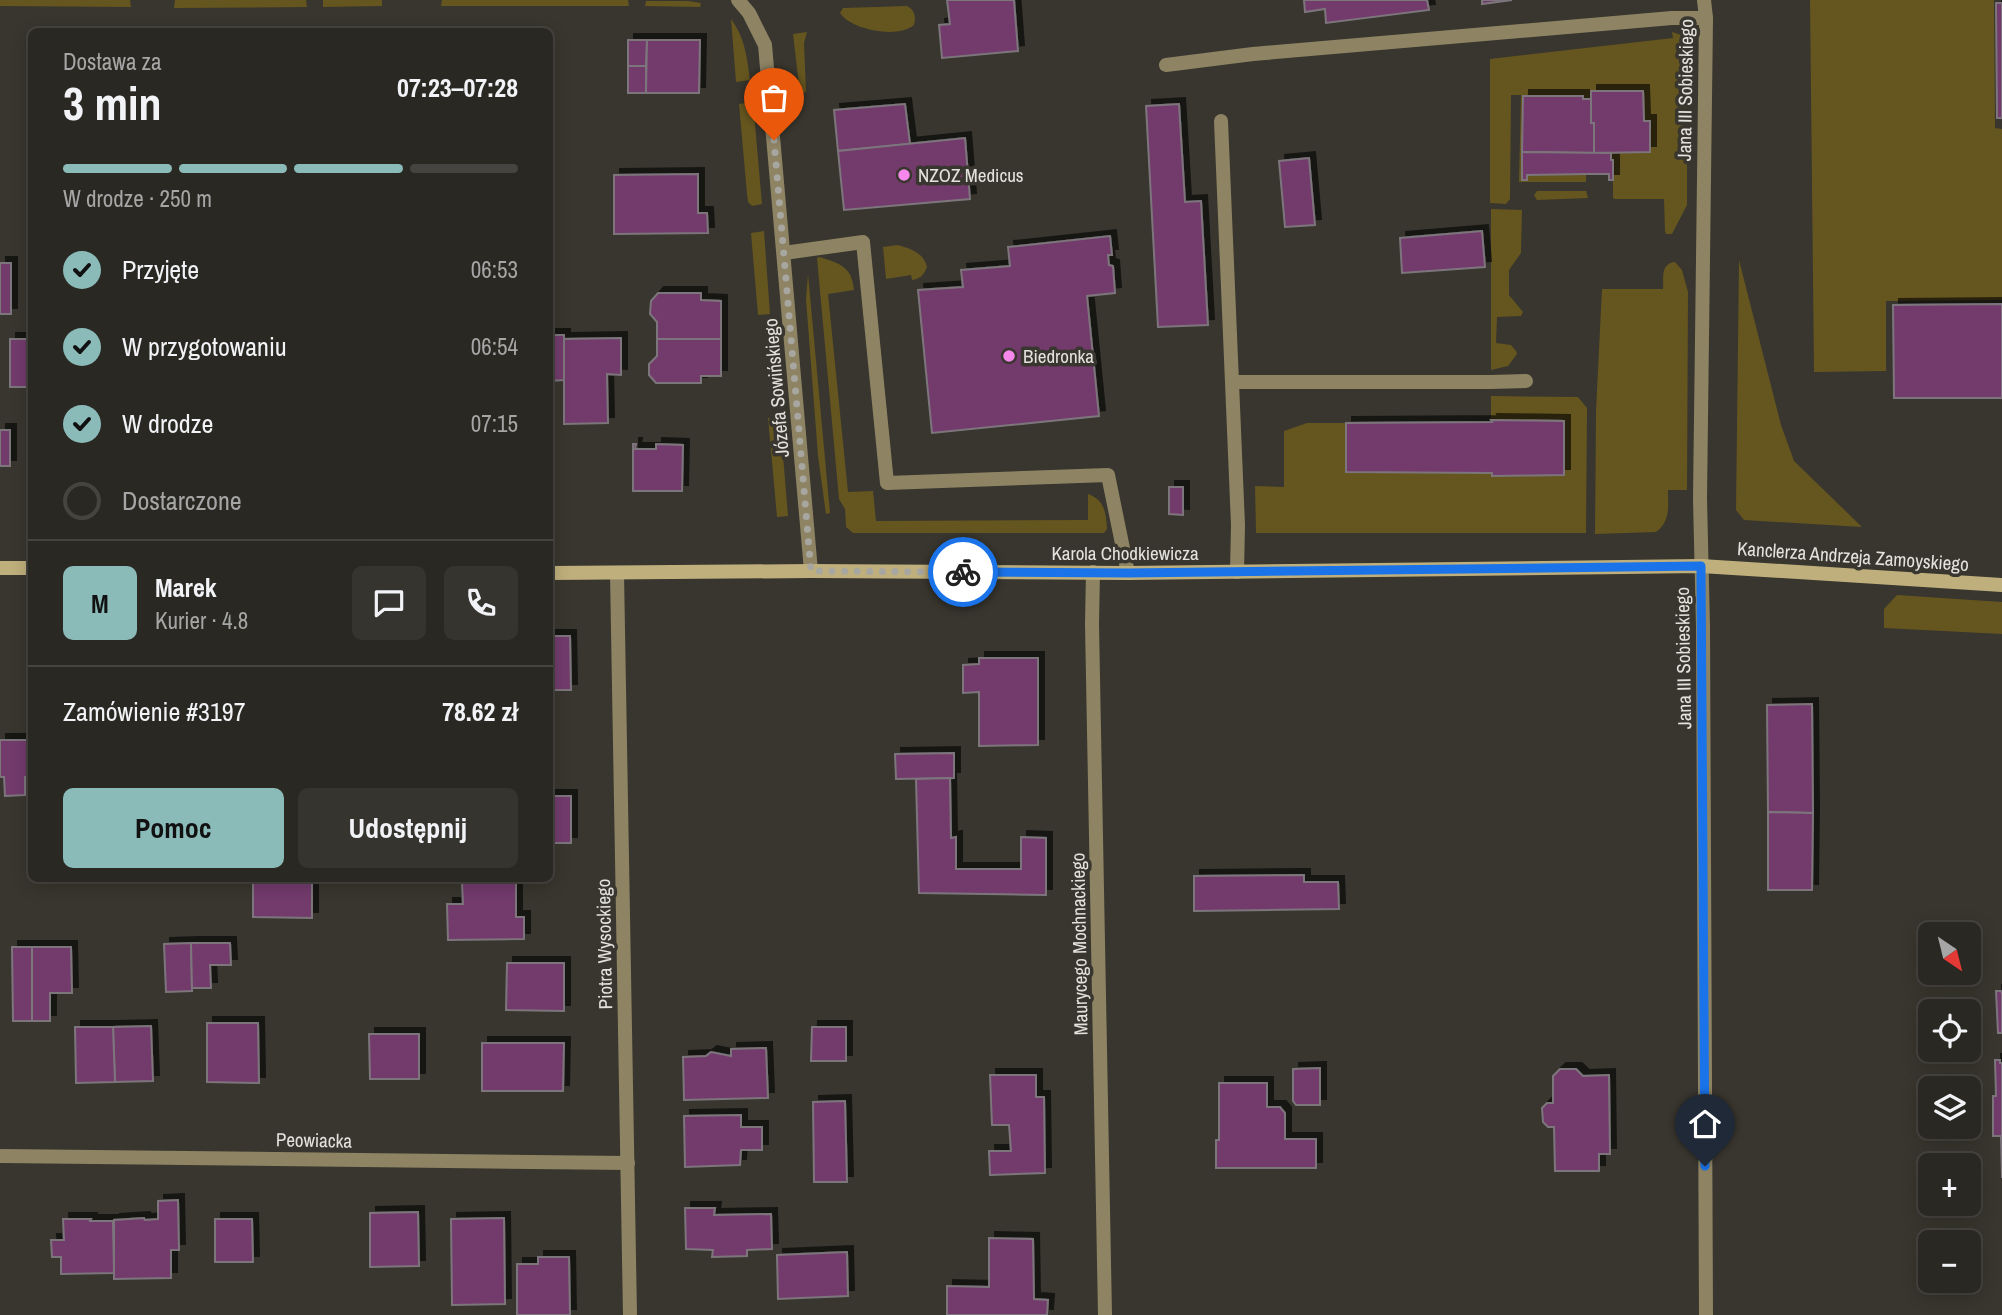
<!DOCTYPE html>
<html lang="pl">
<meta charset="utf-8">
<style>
body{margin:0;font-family:"Archivo Narrow",sans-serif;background:#36342f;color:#f1f3f6;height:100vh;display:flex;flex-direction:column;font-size:26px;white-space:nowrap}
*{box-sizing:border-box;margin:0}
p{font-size:23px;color:#a5a6a5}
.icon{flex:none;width:38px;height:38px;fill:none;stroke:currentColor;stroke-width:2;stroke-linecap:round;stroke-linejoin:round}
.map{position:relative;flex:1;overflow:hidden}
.panel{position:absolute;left:28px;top:28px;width:525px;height:854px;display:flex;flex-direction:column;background:#2a2822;border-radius:10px;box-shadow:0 4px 18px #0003,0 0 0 2px #464440}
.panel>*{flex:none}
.needle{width:46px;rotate:145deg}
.buttons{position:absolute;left:1918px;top:922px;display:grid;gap:14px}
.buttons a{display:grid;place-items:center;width:63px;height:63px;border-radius:10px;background:#2a2822;box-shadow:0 4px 18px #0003,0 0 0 2px #464440;font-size:35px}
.pin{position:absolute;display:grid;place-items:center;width:60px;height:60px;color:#fff;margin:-72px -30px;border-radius:50% 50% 50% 0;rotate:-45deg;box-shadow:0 0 7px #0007}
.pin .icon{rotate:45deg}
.courier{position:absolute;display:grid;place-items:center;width:70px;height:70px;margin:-35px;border:5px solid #1a73e8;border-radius:50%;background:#fff;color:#222;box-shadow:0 2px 9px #0007}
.head em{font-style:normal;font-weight:700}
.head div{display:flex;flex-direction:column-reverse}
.head{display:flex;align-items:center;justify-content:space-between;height:119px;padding:0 35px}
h1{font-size:46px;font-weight:700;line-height:52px}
.bar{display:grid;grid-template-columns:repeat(4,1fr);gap:10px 7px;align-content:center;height:84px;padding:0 35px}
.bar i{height:9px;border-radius:5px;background:#464440}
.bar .current{background:#8bbbb9}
.bar p{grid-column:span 4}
.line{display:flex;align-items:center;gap:18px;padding:0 35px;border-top:2px solid #464440}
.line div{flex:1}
.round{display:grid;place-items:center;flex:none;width:74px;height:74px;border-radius:10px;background:#36342f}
ol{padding:0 35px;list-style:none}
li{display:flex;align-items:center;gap:21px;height:77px}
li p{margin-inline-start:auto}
li .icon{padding:7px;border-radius:50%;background:#8bbbb9;color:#111;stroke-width:4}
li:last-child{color:#a5a6a5}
li i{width:38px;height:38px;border:4px solid #464440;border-radius:50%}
.action{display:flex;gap:14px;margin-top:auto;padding:14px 35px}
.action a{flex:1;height:80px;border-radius:10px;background:#8bbbb9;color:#111;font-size:28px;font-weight:700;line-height:80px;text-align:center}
.action a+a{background:#36342f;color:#f1f3f6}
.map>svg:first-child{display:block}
</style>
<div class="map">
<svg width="2002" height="1315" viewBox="0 0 2002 1315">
<defs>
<filter id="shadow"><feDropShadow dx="6" dy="-6" stdDeviation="0" flood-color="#0009"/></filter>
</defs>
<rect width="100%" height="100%" fill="#38362e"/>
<g fill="#65551f">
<polygon points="0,0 130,0 131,7 0,6"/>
<polygon points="175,0 306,0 307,7 174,8"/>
<polygon points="323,0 382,0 382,6 323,7"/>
<polygon points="442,0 628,0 629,6 441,6"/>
<polygon points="1810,0 1994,0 1995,128 2002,129 2002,300 1886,301 1886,371 1814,372"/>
<polygon points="646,1 688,1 701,3 700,7 645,6"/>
<path d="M907,6c8,4 9,11 7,19 -16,14 -63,5 -74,-12l3,-5z"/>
<path d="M731,19c14,19 16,38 19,61l-14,2z"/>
<polygon points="807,32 804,43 806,92 800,93 793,34"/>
<polygon points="1672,32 1682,35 1687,41 1687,205 1672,234 1666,234 1665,231 1664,199 1615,199 1613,198 1613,161 1611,160 1611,153 1650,152 1649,121 1644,121 1643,91 1591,91 1591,99 1583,99 1582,96 1523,96 1522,180 1527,175 1586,174 1586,182 1519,182 1521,95 1511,95 1510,199 1506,204 1490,203 1490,59 1673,38"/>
<polygon points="753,102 762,204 752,206 748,202 747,194 739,104"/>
<polygon points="1537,191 1586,191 1588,198 1537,200 1534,195"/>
<polygon points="1491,209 1522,210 1521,253 1509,270 1509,295 1523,312 1521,316 1497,317 1496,343 1511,345 1516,351 1517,354 1508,366 1491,370"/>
<polygon points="764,231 770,314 758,315 751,233"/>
<path d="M897,245c13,3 27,8 30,22 -3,8 -7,12 -15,13l-1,-5 -25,4 -3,-32z"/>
<path d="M819,257c21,6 33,10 35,33l-26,4 20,198 25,-1 3,30 212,-1v-26c17,6 18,19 19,35l-3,4h-251l-7,-6 -1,-18 -6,-10 -22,-241z"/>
<polygon points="1739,260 1781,425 1794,461 1862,527 1744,520 1736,510"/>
<path d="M1675,262l7,8 6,22 -1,198h-19c0,16 3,31 -12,42l-61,2 1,-123 6,-122h61c1,-11 -3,-25 12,-27z"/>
<polygon points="808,274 830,513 826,514 818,456 806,299"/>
<polygon points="1491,396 1578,397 1587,408 1586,533 1256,533 1255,486 1284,487 1284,431 1307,423 1346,423 1347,472 1492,473 1492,476 1564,475 1564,421 1491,420"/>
<polygon points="768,418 780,419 788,516 777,517"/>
<polygon points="1897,595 2002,602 2002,634 1884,628 1884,609"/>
</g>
<g fill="#723b6c" stroke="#7d757c" stroke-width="2" filter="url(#shadow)">
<polygon points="947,0 1014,0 1018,51 942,58 939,25 950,24"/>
<polygon points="1304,0 1427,0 1429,10 1326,23 1325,9 1305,12"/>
<polygon points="1482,0 1512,0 1482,4"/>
<polygon points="1996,3 2002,3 2002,118 1997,118"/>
<polygon points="628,40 647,40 646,66 628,66"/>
<polygon points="647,40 700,40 699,93 646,93"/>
<rect x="628" y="66" width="18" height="27"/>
<polygon points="1591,91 1643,91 1644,121 1650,121 1650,152 1594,153 1594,123 1591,123"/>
<polygon points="1523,96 1583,96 1583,99 1591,99 1591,123 1594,123 1594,153 1522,152"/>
<polygon points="905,104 910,144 838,151 834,110"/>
<polygon points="1179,104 1185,202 1201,201 1208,325 1158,327 1146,106"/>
<polygon points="965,138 970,199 844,210 838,151"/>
<polygon points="1522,152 1611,153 1611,160 1613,160 1613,180 1609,180 1609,174 1586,174 1527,175 1527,180 1522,180"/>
<polygon points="1309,158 1315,225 1285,227 1279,161"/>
<polygon points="698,174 698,213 707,213 708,233 614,234 614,175"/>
<polygon points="1482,231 1485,267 1402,273 1400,238"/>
<polygon points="1110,236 1112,255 1108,255 1109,265 1113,266 1115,293 1087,296 1099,416 932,433 918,290 963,287 961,270 1010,266 1008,247"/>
<rect x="0" y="263" width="11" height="51"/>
<polygon points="658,293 701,293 701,300 721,301 721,339 657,339 657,322 650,314 651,301"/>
<polygon points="2002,304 2002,398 1894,398 1893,305"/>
<polygon points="550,335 564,335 564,380 550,381"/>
<polygon points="621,338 621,375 607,374 608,423 564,424 564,339"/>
<rect x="10" y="339" width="22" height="48"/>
<polygon points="657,339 721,339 721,376 701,376 701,383 656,383 649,375 649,364 657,356"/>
<polygon points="1491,420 1564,421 1564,475 1492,476 1492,473 1346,472 1346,423 1492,422"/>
<rect x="0" y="430" width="10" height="36"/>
<polygon points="633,444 636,444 635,449 656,449 656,444 683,445 682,491 633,491"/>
<polygon points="1169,487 1183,487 1183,515 1169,514"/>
<polygon points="550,636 570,636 571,690 550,690"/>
<polygon points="979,658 1038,658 1038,745 979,746 979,692 963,693 963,665 979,664"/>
<polygon points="1812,704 1813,813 1768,812 1767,705"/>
<polygon points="0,740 31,740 31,777 25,777 25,795 5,796 4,777 0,777"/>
<polygon points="954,753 954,778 896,779 895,754"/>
<polygon points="950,778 951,838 956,837 956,869 1021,869 1021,837 1046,838 1046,895 919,893 916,779"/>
<rect x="550" y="796" width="21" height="47"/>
<polygon points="1768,812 1813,813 1812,890 1768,890"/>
<polygon points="1304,875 1304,882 1338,882 1339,909 1194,911 1194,876"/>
<polygon points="253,878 312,878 312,918 253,917"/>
<polygon points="516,882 516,917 524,917 524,939 448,940 447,904 463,904 462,883"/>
<polygon points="191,943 192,991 166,992 164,944"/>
<polygon points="191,943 230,943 231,965 210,965 211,988 192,988"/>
<polygon points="12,947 32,947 32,1021 13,1021"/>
<polygon points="32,947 71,947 72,993 50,993 50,1021 32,1021"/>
<polygon points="507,963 564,963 564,1011 506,1010"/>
<polygon points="1996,991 2001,991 2002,994 2002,1033 1998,1033"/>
<polygon points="207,1023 258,1023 259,1083 207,1082"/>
<polygon points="151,1026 153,1081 115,1082 113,1027"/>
<polygon points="75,1027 113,1027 115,1082 76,1083"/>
<polygon points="812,1027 846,1027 846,1061 811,1061"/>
<polygon points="369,1034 419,1034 419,1079 370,1079"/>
<polygon points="482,1043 564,1043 563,1091 482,1091"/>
<polygon points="766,1048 768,1098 684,1100 683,1057 706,1056 711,1052 731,1056 731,1049"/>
<polygon points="1995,1060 2000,1060 2000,1063 2002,1063 2002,1178 2001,1136 1993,1136 1993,1096 1996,1096"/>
<polygon points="1320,1068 1320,1105 1296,1105 1293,1101 1293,1069"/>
<polygon points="1560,1069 1576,1069 1583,1076 1609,1075 1610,1154 1599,1154 1599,1171 1555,1171 1554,1127 1548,1127 1543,1122 1542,1108 1547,1103 1553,1103 1553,1076"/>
<polygon points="990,1075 1036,1075 1036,1097 1044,1097 1045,1173 990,1175 989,1151 1011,1151 1009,1125 992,1125"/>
<polygon points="1219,1083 1267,1083 1267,1107 1280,1107 1285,1113 1285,1139 1316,1139 1316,1168 1216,1168 1216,1140 1219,1140"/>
<polygon points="845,1101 847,1182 814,1182 813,1102"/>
<polygon points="741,1115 741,1127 762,1127 762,1150 741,1150 740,1165 685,1167 684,1116"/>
<polygon points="178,1200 179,1250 171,1250 171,1278 114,1279 114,1220 144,1218 145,1220 158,1219 158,1201"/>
<polygon points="685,1208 715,1208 714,1215 771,1214 772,1249 747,1250 747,1256 712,1257 713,1250 686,1249"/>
<polygon points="418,1212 419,1266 370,1267 370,1213"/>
<polygon points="504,1218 505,1304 452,1305 451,1219"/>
<polygon points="63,1219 91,1219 90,1221 113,1221 114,1273 61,1274 61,1257 52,1257 51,1240 64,1240"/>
<polygon points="215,1219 252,1219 253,1262 215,1262"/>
<polygon points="989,1238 1033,1239 1034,1299 1048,1300 1047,1315 947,1315 947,1286 989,1287"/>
<polygon points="847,1252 848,1296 778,1299 777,1255"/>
<polygon points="538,1257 569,1257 570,1315 517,1315 517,1264 538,1264"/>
</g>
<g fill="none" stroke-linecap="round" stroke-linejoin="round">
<g stroke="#8e8464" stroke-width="14">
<polyline points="1166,65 1253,54 1672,18 1706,18"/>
<polyline points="1221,121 1238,525 1237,572"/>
<polyline points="784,253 863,242 887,483 1108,475 1128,573"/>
<polyline points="1233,382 1491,382 1526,381"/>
</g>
<g stroke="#8e8464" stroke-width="14">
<polyline points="738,0 749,13 765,45 811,571"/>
<polyline points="1704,0 1706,18 1700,499 1703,626 1706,1315"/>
<polyline points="1093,572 1092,624 1105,1315"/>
<polyline points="617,573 630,1315"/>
<polyline points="0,1156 628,1163"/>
</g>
<g stroke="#bfaf7c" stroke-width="14">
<polyline points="0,568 32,568"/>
<polyline points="550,573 811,571 1128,573 1701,566 2002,585"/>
</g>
</g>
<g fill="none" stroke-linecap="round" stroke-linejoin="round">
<polyline stroke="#a7a6a0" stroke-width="7" stroke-dasharray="0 12.6" points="774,140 811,571 963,572"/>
<polyline stroke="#1a73e8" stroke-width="9" points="963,572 1128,573 1701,566 1705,1166"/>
</g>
<g fill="#f788eb" stroke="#38362e" stroke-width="2.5">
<circle cx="904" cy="175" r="7"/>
<circle cx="1009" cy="356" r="7"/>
</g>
<g text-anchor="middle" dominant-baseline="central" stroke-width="7" stroke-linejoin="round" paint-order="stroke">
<g font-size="19" fill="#e3e2dd" stroke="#38362e">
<text transform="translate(1685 90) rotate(-89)">Jana III Sobieskiego</text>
<text transform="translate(776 388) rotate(-95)">Józefa Sowińskiego</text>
<text x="1125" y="553">Karola Chodkiewicza</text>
<text transform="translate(1853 556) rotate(4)">Kanclerza Andrzeja Zamoyskiego</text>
<text transform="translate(1683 658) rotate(-91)">Jana III Sobieskiego</text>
<text transform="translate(604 944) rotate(-91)">Piotra Wysockiego</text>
<text transform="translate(1079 944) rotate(-91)">Maurycego Mochnackiego</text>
<text transform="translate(314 1140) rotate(1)">Peowiacka</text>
</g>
<g font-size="19" fill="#e3e2dd" stroke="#38362e" text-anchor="start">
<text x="918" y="175">NZOZ Medicus</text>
<text x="1023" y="356">Biedronka</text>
</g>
</g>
</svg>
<div class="buttons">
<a><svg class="needle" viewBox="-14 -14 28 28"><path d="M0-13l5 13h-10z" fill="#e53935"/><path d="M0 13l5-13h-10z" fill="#a5a6a5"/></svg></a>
<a><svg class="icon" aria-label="locate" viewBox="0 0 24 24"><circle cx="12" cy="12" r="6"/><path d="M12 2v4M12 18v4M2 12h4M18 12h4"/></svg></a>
<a><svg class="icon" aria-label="layers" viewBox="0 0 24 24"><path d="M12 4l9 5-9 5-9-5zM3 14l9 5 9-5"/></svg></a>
<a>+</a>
<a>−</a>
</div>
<div class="pin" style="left:774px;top:140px;background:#ea580c"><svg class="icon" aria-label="bag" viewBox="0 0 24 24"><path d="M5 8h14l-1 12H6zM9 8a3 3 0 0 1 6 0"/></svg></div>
<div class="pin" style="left:1705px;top:1166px;background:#1f2937"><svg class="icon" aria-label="home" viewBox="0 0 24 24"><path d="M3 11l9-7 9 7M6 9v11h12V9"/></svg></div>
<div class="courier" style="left:963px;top:572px"><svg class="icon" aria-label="bike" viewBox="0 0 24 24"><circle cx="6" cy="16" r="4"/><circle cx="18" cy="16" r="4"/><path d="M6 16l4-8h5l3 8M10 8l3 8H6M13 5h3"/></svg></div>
<section class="panel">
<div class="head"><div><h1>3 min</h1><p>Dostawa za</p></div><em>07:23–07:28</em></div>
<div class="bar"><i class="current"></i><i class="current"></i><i class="current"></i><i></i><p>W drodze · 250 m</p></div>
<ol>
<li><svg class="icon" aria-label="check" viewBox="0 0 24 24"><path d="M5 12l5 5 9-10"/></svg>Przyjęte<p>06:53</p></li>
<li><svg class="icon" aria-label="check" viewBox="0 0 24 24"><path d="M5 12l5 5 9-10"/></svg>W przygotowaniu<p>06:54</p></li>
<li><svg class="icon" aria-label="check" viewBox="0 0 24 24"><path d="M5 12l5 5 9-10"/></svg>W drodze<p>07:15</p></li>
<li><i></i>Dostarczone</li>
</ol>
<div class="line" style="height:126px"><b class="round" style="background:#8bbbb9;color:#111">M</b><div><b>Marek</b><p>Kurier · 4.8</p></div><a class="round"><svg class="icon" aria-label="chat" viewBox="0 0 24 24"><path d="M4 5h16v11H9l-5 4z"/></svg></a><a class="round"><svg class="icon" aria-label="phone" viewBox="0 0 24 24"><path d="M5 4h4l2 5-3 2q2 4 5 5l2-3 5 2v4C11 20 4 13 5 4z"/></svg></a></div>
<div class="line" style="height:91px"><div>Zamówienie #3197</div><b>78.62 zł</b></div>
<div class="action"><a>Pomoc</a><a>Udostępnij</a></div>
</section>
</div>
